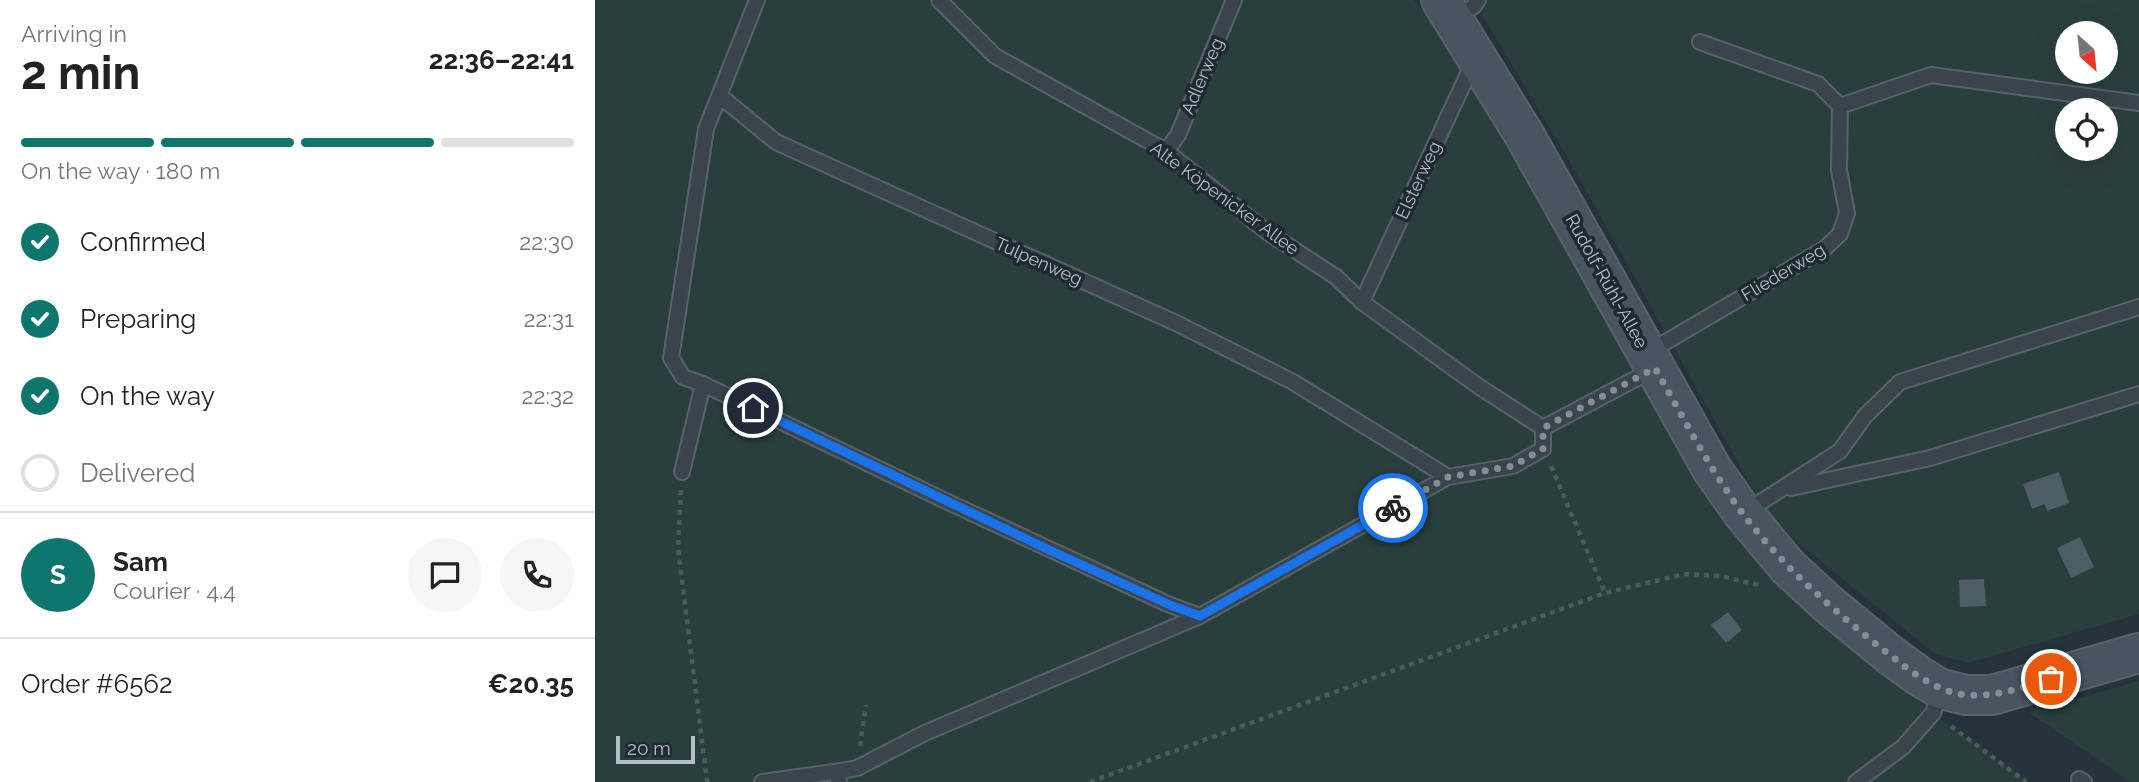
<!DOCTYPE html>
<meta charset="utf-8">
<style>
body{margin:0;font-family:Raleway,sans-serif;background:#f6f6f6;color:#222;height:100vh;display:flex;flex-direction:column;font-size:26px;white-space:nowrap}
*{box-sizing:border-box;margin:0}
p{font-size:23px;color:#767676}
.icon{flex:none;width:38px;height:38px;fill:none;stroke:currentColor;stroke-width:2;stroke-linecap:round;stroke-linejoin:round}
.map{position:relative;flex:1;overflow:hidden}
.sheet{display:flex;flex-direction:column;background:#fff;width:595px}
.sheet>*{flex:none}
.needle{width:46px;rotate:153deg}
.fabs{position:absolute;left:1460px;top:21px;display:grid;gap:14px}
.fabs a{display:grid;place-items:center;width:63px;height:63px;border-radius:50%;background:#fff;box-shadow:0 7px 28px #0002;font-size:35px}
.scale{position:absolute;left:21px;bottom:18px;width:79px;box-sizing:border-box;padding-left:7px;border:4px solid #b6bfc8;border-top:0;font-size:19px;line-height:24px;white-space:nowrap;color:#b6bfc8;-webkit-text-stroke:5px #1f2932;paint-order:stroke}
.pin{position:absolute;display:grid;place-items:center;width:60px;height:60px;color:#fff;margin:-30px;border:4px solid #fff;border-radius:50%;box-shadow:0 2px 7px #0007}
.courier{position:absolute;display:grid;place-items:center;width:70px;height:70px;margin:-35px;border:5px solid #1a73e8;border-radius:50%;background:#fff;color:#222;box-shadow:0 2px 9px #0007}
.overview em{font-style:normal;font-weight:700}
.overview div{display:flex;flex-direction:column-reverse}
.overview{display:flex;align-items:center;justify-content:space-between;height:119px;padding:0 21px}
h1{font-size:46px;font-weight:700;line-height:52px}
.bar{display:grid;grid-template-columns:repeat(4,1fr);gap:10px 7px;align-content:center;height:84px;padding:0 21px}
.bar i{height:9px;border-radius:5px;background:#e0e0e0}
.bar .on{background:#0f766e}
.bar p{grid-column:span 4}
.line{display:flex;align-items:center;gap:18px;padding:0 21px;border-top:2px solid #e0e0e0}
.line div{flex:1}
.round{display:grid;place-items:center;flex:none;width:74px;height:74px;border-radius:37px;background:#f6f6f6}
ol{padding:0 21px;list-style:none}
li{display:flex;align-items:center;gap:21px;height:77px}
li p{margin-inline-start:auto}
li .icon{padding:7px;border-radius:50%;background:#0f766e;color:#fff;stroke-width:4}
li:last-child{color:#767676}
li i{width:38px;height:38px;border:4px solid #e0e0e0;border-radius:50%}
main{display:flex;flex:1;min-height:0}
.map>svg:first-child{display:block}
</style>
<main>
<section class="sheet">
<div class="overview"><div><h1>2 min</h1><p>Arriving in</p></div><em>22:36–22:41</em></div>
<div class="bar"><i class="on"></i><i class="on"></i><i class="on"></i><i></i><p>On the way · 180 m</p></div>
<ol>
<li><svg class="icon" aria-label="check" viewBox="0 0 24 24"><path d="M5 12l5 5 9-10"/></svg>Confirmed<p>22:30</p></li>
<li><svg class="icon" aria-label="check" viewBox="0 0 24 24"><path d="M5 12l5 5 9-10"/></svg>Preparing<p>22:31</p></li>
<li><svg class="icon" aria-label="check" viewBox="0 0 24 24"><path d="M5 12l5 5 9-10"/></svg>On the way<p>22:32</p></li>
<li><i></i>Delivered</li>
</ol>
<div class="line" style="height:126px"><b class="round" style="background:#0f766e;color:#fff">S</b><div><b>Sam</b><p>Courier · 4.4</p></div><a class="round"><svg class="icon" aria-label="chat" viewBox="0 0 24 24"><path d="M4 5h16v11H9l-5 4z"/></svg></a><a class="round"><svg class="icon" aria-label="phone" viewBox="0 0 24 24"><path d="M5 4h4l2 5-3 2q2 4 5 5l2-3 5 2v4C11 20 4 13 5 4z"/></svg></a></div>
<div class="line" style="height:91px"><div>Order #6562</div><b>€20.35</b></div>
</section>
<div class="map">
<svg width="1544" height="782" viewBox="0 0 1544 782">
<rect width="100%" height="100%" fill="#26323c"/>
<g fill="#293f3e" fill-rule="evenodd">
<polygon points="0,0 819,0 859,52 1052,393 1327,695 1332,710 1435,782 0,782"/>
<path d="M878,0h666v614l-171,49 -34,-10 -142,-115 -29,-31 -197,-352zM1472,33h38v39h-38zM1472,110h38v39h-38z"/>
<polygon points="1544,681 1544,782 1536,782 1433,712"/>
</g>
<g fill="#4f5d67">
<polygon points="1464,472 1474,503 1452,511 1450,504 1437,509 1428,484"/>
<polygon points="1485,537 1499,567 1476,578 1462,548"/>
<polygon points="1389,579 1391,606 1365,607 1364,580"/>
<polygon points="1133,612 1147,630 1131,643 1116,625"/>
</g>
<g fill="none" stroke-linecap="round" stroke-linejoin="round">
<g stroke="#58626b" stroke-width="18">
<g id="lane">
<polyline points="162,0 111,129 76,358 88,377 108,384 355,503 575,605 605,616"/>
<polyline points="344,0 400,56 571,151 672,232 741,277 767,302 883,386 948,428"/>
<polyline points="859,18 878,7 883,0"/>
<polyline points="1105,42 1223,84 1245,106"/>
<polyline points="125,96 181,142 581,323 698,382 853,477"/>
<polyline points="571,151 583,135 639,0"/>
<polyline points="767,302 872,76 886,65"/>
<polyline points="1052,353 1229,249 1245,234 1252,213 1244,170 1245,106 1336,75 1544,103"/>
<polyline points="87,472 108,384"/>
<polyline points="1196,488 1335,458 1544,394"/>
<polyline points="1149,513 1245,451 1270,416 1305,382 1544,307"/>
<polyline points="1484,779 1489,782"/>
<polyline points="167,782 246,771"/>
<polyline points="243,782 246,771 262,768 330,733 605,616 853,477 918,466 948,449 948,428 1061,368"/>
<polyline points="1261,782 1308,747 1338,713 1346,690"/>
</g>
</g>
<g stroke="#58626b" stroke-width="42">
<polyline id="secondary" points="846,0 930,136 1117,469 1148,513 1193,567 1232,603 1294,654 1324,676 1346,689 1371,695 1397,695 1544,653"/>
</g>
<g stroke="#485c5c" stroke-width="4.5" stroke-dasharray="5 5" stroke-linecap="butt">
<polyline points="956,466 1010,593"/>
<polyline points="86,490 83,548 112,781 114,782"/>
<polyline points="1356,726 1431,782"/>
<polyline points="265,746 271,705"/>
<polyline points="495,782 1010,593 1089,574 1125,576 1168,586"/>
</g>
<use href="#lane" stroke="#3a444d" stroke-width="14"/>
<use href="#secondary" stroke="#48545f" stroke-width="38"/>
</g>
<g fill="none" stroke-linecap="round" stroke-linejoin="round">
<path stroke="#848e97" stroke-width="7" stroke-dasharray="0 12.6" d="M798,508l55,-31 65,-11 30,-17v-21l112,-60c28,49 54,100 88,146 38,50 84,91 133,130 27,21 56,48 92,51 28,2 56,-8 83,-16"/>
<polyline stroke="#1a73e8" stroke-width="9" points="158,408 452,549 575,605 605,616 798,508"/>
</g>
<g text-anchor="middle" dominant-baseline="central" stroke-width="7" stroke-linejoin="round" paint-order="stroke">
<g font-size="18" fill="#b6bfc8" stroke="#1f2932">
<text transform="translate(607 76) rotate(-67)">Adlerweg</text>
<text transform="translate(823 180) rotate(-65)">Elsterweg</text>
<text transform="translate(630 198) rotate(36)">Alte Köpenicker Allee</text>
<text transform="translate(444 261) rotate(24)">Tulpenweg</text>
<text transform="translate(1188 272) rotate(-31)">Fliederweg</text>
<text transform="translate(1012 281) rotate(61)">Rudolf-Rühl-Allee</text>
</g>
</g>
</svg>
<div class="fabs">
<a><svg class="needle" viewBox="-14 -14 28 28"><path d="M0-13l5 13h-10z" fill="#e53935"/><path d="M0 13l5-13h-10z" fill="#767676"/></svg></a>
<a><svg class="icon" aria-label="locate" viewBox="0 0 24 24"><circle cx="12" cy="12" r="6"/><path d="M12 2v4M12 18v4M2 12h4M18 12h4"/></svg></a>
</div>
<div class="scale">20 m</div>
<div class="pin" style="left:1456px;top:679px;background:#ea580c"><svg class="icon" aria-label="bag" viewBox="0 0 24 24"><path d="M5 8h14l-1 12H6zM9 8a3 3 0 0 1 6 0"/></svg></div>
<div class="pin" style="left:158px;top:408px;background:#1f2937"><svg class="icon" aria-label="home" viewBox="0 0 24 24"><path d="M3 11l9-7 9 7M6 9v11h12V9"/></svg></div>
<div class="courier" style="left:798px;top:508px"><svg class="icon" aria-label="bike" viewBox="0 0 24 24"><circle cx="6" cy="16" r="4"/><circle cx="18" cy="16" r="4"/><path d="M6 16l4-8h5l3 8M10 8l3 8H6M13 5h3"/></svg></div>
</div>
</main>
